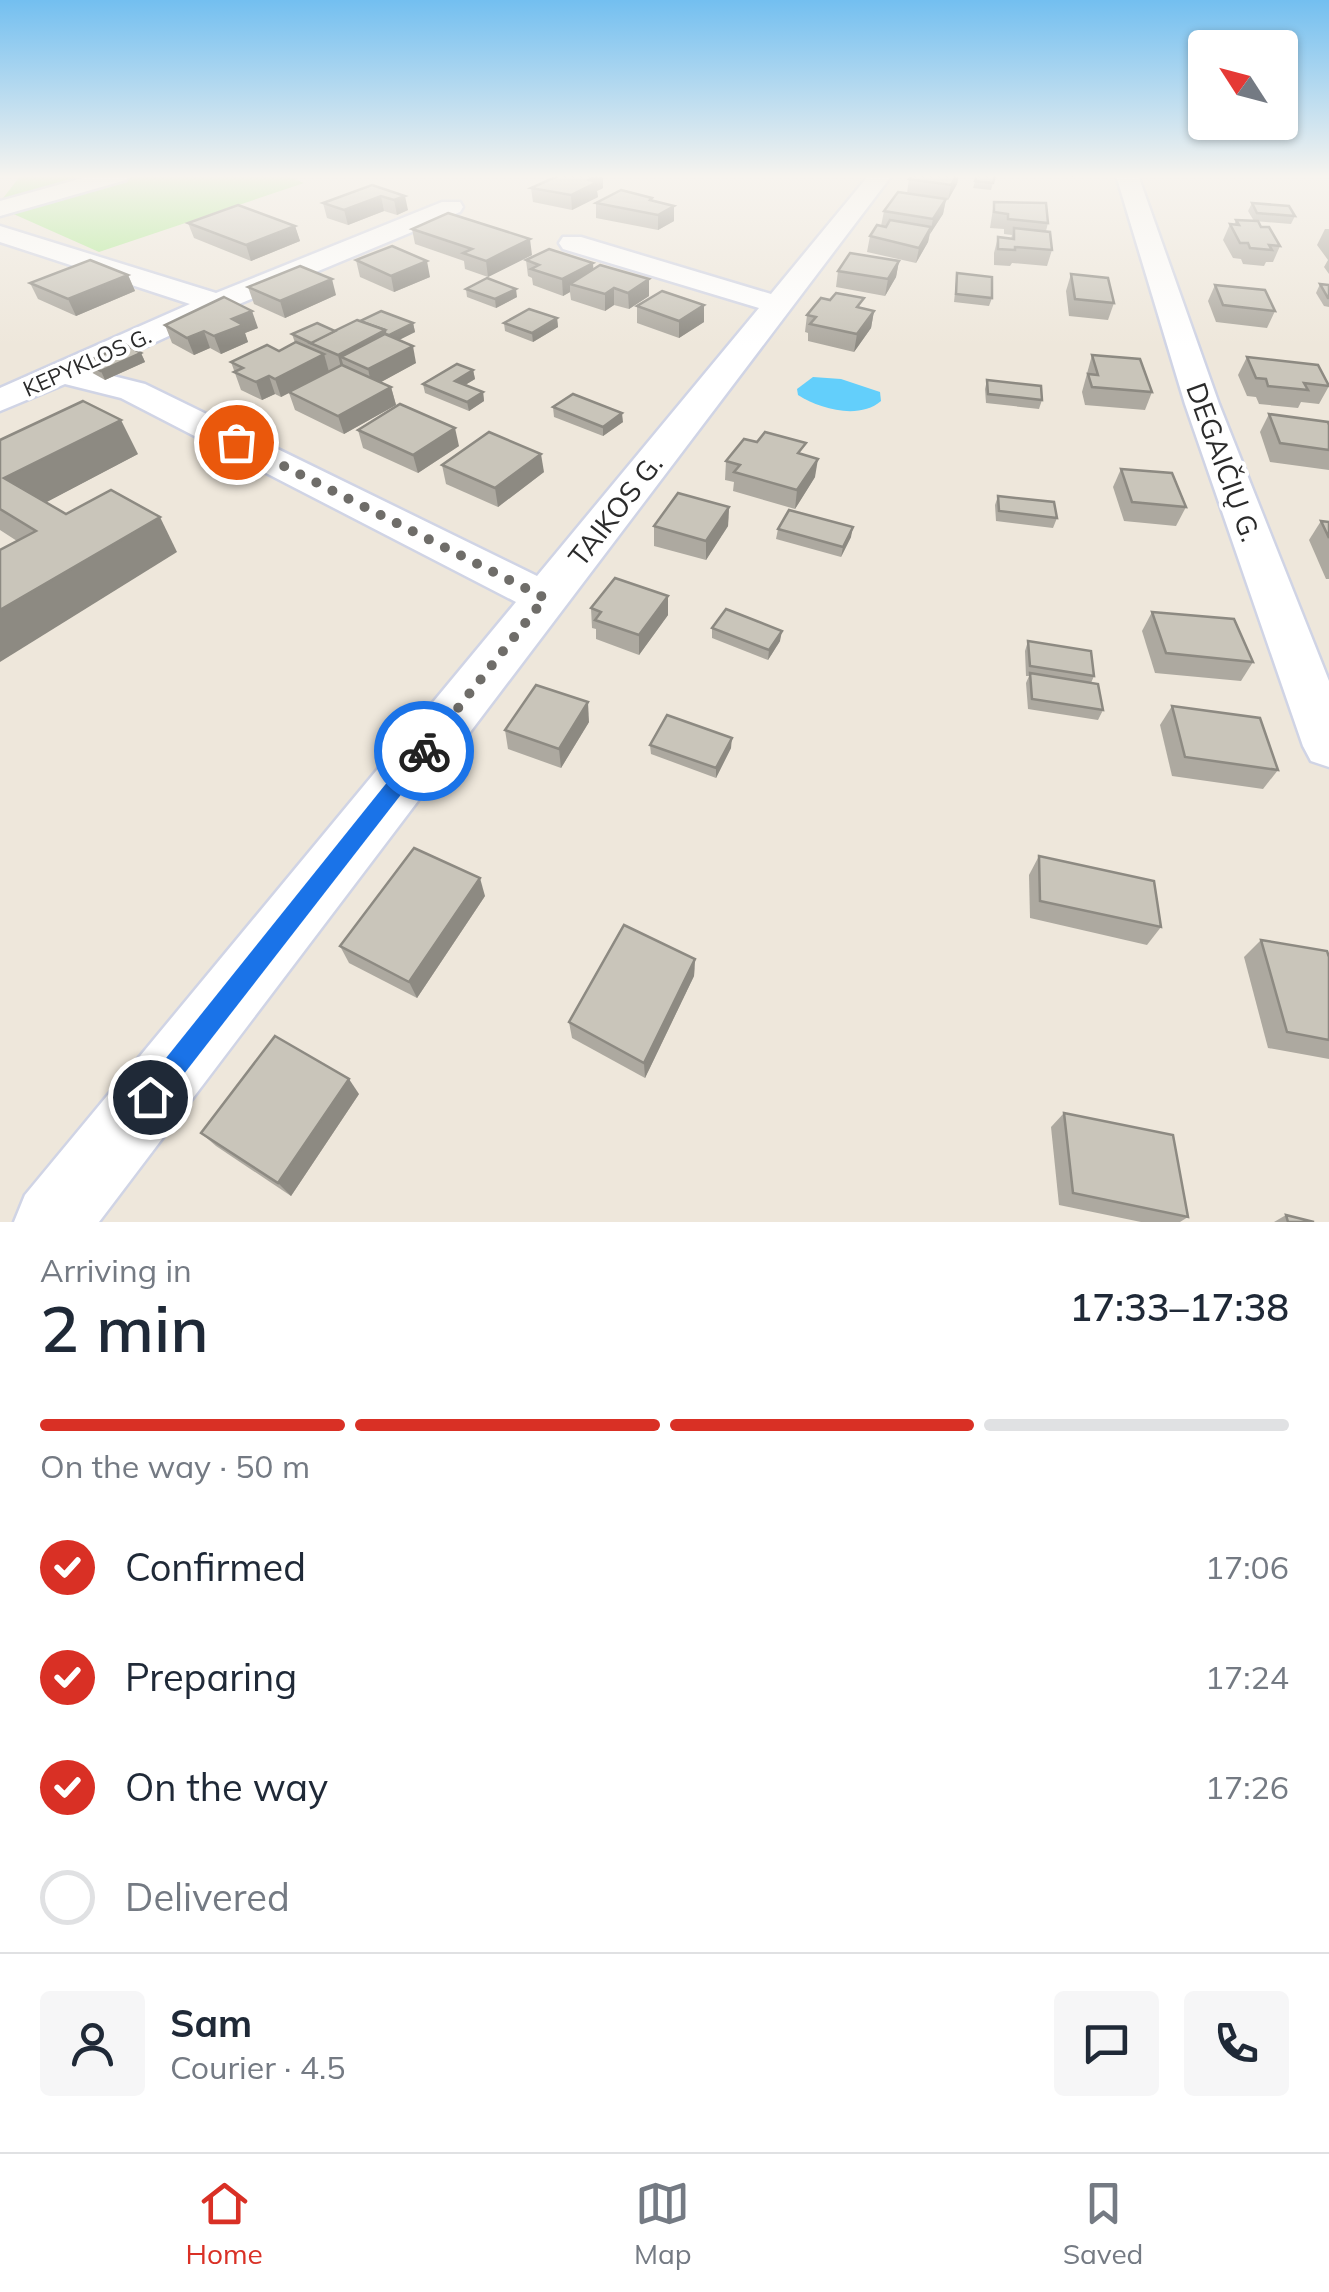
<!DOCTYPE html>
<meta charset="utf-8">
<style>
body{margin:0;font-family:Mulish,sans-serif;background:#f6f6f7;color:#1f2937;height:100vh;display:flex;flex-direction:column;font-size:38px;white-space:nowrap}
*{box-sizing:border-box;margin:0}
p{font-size:32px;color:#747a83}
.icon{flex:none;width:55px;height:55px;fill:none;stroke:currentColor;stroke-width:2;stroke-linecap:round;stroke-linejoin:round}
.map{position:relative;height:1222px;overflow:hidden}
.sheet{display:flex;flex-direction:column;background:#fff;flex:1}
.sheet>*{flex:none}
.needle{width:65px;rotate:306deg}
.fabs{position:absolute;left:1188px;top:30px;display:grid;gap:20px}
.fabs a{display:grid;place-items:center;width:110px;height:110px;border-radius:10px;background:#fff;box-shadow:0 2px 8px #0004;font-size:50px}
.pin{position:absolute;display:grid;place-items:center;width:85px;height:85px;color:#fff;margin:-42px;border:5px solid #fff;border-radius:50%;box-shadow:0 2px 10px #0007}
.courier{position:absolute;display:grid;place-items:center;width:100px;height:100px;margin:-50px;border:8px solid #1a73e8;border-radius:50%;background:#fff;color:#222;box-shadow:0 2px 12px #0007}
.overview em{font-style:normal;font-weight:600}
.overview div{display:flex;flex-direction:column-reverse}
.overview{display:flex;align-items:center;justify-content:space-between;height:170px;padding:0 40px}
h1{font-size:65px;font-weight:600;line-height:75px}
.bar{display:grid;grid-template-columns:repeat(4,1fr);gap:15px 10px;align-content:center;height:120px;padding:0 40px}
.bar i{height:12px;border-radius:8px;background:#e0e1e3}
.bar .current{background:#d93025}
.bar p{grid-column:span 4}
.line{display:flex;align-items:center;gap:25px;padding:0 40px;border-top:2px solid #e0e1e3}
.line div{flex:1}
.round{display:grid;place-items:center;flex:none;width:105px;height:105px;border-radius:10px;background:#f6f6f7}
ol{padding:0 40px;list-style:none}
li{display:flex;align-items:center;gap:30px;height:110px}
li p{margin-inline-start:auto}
li .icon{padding:10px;border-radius:50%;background:#d93025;color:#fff;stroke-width:4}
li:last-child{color:#747a83}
li i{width:55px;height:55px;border:5px solid #e0e1e3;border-radius:50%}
.menu{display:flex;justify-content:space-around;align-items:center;height:140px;border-top:2px solid #e0e1e3;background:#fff;font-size:28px;color:#747a83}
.menu a{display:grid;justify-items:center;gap:5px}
.menu .current{color:#d93025}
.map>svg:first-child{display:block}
</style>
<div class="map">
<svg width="1329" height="1222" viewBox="0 0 1329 1222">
<rect width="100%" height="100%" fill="#eee7db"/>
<polygon fill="#aeeb92" points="21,175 285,175 304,183 99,252 0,208 0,202"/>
<path fill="#63cffb" d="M813,377l28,2 39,13 1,9c-22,19 -61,8 -83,-6l-1,-6z"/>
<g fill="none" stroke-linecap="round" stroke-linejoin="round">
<g stroke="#d0d4e5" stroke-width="5">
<g id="minor">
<polygon points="94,175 129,175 126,180 0,216 0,201"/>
<polygon points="869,175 892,175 99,1222 14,1222 25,1195 516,602 121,398 65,384 0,411 0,388 190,304 0,242 0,226 216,293 442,202 460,202 463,207 460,212 227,309 93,371 145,384 537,576 759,308 563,249 559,243 563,237 581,237 771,294"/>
<polygon points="1116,175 1138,175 1219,404 1329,681 1329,767 1311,761 1303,746 1185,404"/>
</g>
</g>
<use href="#minor" fill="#fff" fill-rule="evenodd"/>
</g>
<g fill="#ada9a0">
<polygon points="912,175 959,175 957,184 948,200 946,200 943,214 930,234 928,242 916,263 867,252 870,236 881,226 884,211 907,193 909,179"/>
<polygon points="977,175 995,175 991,190 973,188"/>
<polygon points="1045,175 1076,175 1075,177"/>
<polygon points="372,185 408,210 397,215 384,211 348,225 327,218 323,203"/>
<polygon points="531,188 603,188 597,191 598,197 572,210 533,202"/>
<polygon points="652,198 652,201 674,206 674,221 658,230 596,218 596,203"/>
<polygon points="994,202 1048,223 1046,231 1052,250 1047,266 1012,263 1010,266 994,265 994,253 998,237 1011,239 1012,235 1004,234 1004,229 990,228"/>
<polygon points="1252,203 1295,216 1291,224 1254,221 1248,211"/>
<polygon points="1236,220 1261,227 1280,246 1273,262 1266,262 1264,266 1243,264 1241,259 1233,258 1223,240 1230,224 1234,225"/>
<polygon points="188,223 295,226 300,241 251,261 194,238"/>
<polygon points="412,229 532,255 488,277 465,269 464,261 415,244"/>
<polygon points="1325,229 1329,229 1329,274 1324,267 1328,260 1317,245"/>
<polygon points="356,260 430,277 394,292 360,277"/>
<polygon points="526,260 649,279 649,296 629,309 614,305 605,311 571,300 570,292 563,296 533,285 532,278 528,276"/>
<polygon points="899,261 896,277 885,296 836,287 838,271"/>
<polygon points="957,273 992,298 989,306 954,302"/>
<polygon points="1071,274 1114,303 1108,320 1069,316 1066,291"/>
<polygon points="128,275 135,291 76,316 38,299 30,283"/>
<polygon points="1320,284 1329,285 1329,307 1324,306 1316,293"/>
<polygon points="1215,285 1275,311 1267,328 1216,322 1208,301"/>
<polygon points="248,287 336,295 285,318 254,304"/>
<polygon points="466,289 517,297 496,308 467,297"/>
<polygon points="704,305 704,322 679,338 637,323 637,306"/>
<polygon points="874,311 871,328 854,352 808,341 808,333 805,332 807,315"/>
<polygon points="557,318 558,327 533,342 505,331 504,323"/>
<polygon points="360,321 413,323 415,332 399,340 416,363 381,382 391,387 396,405 344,434 295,410 289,393 281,397 275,394 262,400 241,390 231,362 279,351 295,343 292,334 335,331"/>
<polygon points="165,325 258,328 245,333 248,342 221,354 210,348 194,355 172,343"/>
<polygon points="141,353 145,362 105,380 89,371 85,362"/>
<polygon points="1092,355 1152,392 1145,410 1085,405 1082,392"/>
<polygon points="1247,357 1329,386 1319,404 1301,402 1298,408 1259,404 1256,397 1247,396 1238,375"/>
<polygon points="473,370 475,379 465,385 483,392 484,401 469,411 425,393 423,384"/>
<polygon points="987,380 1042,400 1039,409 986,403 985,389"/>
<polygon points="553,407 623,422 603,436 554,417"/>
<polygon points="1269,414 1329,450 1329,470 1270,462 1260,432"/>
<polygon points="358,430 459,446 418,473 363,448"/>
<polygon points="0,440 138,454 46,502 66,514 177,552 17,541 0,530"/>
<polygon points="805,455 815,477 795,509 733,491 734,482 725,480 726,461"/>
<polygon points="442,465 544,472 498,507 446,484"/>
<polygon points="1121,469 1186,507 1176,526 1124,521 1113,487"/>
<polygon points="998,496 1057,518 1053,528 996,521 995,505"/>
<polygon points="729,507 728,526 706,560 654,546 654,526"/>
<polygon points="1321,521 1329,522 1329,579 1326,579 1309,540"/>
<polygon points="778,529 851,537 841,557 776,539"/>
<polygon points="668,596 668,615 639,655 596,639 596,629 592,628 591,608"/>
<polygon points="1152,612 1253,662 1241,681 1155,673 1142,631"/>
<polygon points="712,628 780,641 768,660 712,638"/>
<polygon points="1028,641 1094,676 1091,683 1103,710 1098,720 1028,709 1026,683 1029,676 1026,676 1025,651"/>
<polygon points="1172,706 1278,770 1263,789 1172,776 1160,725"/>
<polygon points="589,722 561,768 508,749 505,730"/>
<polygon points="650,745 731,748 716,778 651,754"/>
<polygon points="1039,856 1161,927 1147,945 1030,918 1029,875"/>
<polygon points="485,896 417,998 349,963 340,946"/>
<polygon points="1261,940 1329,957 1329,1059 1268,1048 1244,957"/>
<polygon points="695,959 694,976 645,1078 572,1038 569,1022"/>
<polygon points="359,1094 291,1196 216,1146 201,1133"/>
<polygon points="1064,1113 1188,1217 1180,1222 1141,1222 1059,1205 1051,1127"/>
<polygon points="1286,1215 1314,1222 1274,1222"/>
</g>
<g fill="#8d8a82">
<polygon points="603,175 603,188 597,191 598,197 572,210 571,195 589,180"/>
<polygon points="957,175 959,175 957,184 948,200 951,185"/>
<polygon points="381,196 384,211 348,225 344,210"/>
<polygon points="405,196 408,210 397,215 394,200"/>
<polygon points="946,199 943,214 930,234 933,219"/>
<polygon points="674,206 674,221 658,230 658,215"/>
<polygon points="295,226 300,241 251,261 246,245"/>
<polygon points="931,227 928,242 916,263 919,248"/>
<polygon points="530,239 532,255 488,277 486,261"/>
<polygon points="427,261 430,277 394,292 391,276"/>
<polygon points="899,261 896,277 885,296 888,279"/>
<polygon points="593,263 594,279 570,284 570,292 563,296 562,279"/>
<polygon points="128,275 135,291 76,316 68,299"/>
<polygon points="332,279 336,295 285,318 280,301"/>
<polygon points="649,279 649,296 629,309 628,293"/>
<polygon points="614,288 614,305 605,311 605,294"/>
<polygon points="516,289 517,297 496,308 495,299"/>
<polygon points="704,305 704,322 679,338 679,321"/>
<polygon points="252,311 258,328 245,333 248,342 221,354 214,336 232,319"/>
<polygon points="874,311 871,328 854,352 857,334"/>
<polygon points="557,318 558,327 533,342 532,333"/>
<polygon points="413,323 415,332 391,344 389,335"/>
<polygon points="385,330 389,348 341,357 345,371 342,372 338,355"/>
<polygon points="204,331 210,348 194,355 187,338"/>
<polygon points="413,346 416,363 372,387 368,369"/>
<polygon points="141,353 145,362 105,380 101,371"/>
<polygon points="324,354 329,372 281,397 275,379"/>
<polygon points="473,370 475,379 457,390 455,381"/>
<polygon points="269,376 275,394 262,400 256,382"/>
<polygon points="391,387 396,405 344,434 338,416"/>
<polygon points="483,392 484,401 469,411 467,402"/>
<polygon points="622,413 623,422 603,436 603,427"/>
<polygon points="121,420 138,454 26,513 4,478"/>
<polygon points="455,428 459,446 418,473 413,455"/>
<polygon points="541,454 544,472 498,507 495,488"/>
<polygon points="818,459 815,477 795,509 797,490"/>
<polygon points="729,507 728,526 706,560 706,541"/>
<polygon points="160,517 177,552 0,662 0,610"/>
<polygon points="853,527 851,537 841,557 843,547"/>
<polygon points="668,596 668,615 639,655 639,635"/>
<polygon points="782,631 780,641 768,660 769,650"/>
<polygon points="588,702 589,722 561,768 559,749"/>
<polygon points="732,738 731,748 716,778 716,768"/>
<polygon points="480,878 485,896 417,998 409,982"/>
<polygon points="695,959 694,976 645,1078 644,1063"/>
<polygon points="349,1079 359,1094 291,1196 278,1183"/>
</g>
<g fill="#c9c5ba" stroke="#8d8a82" stroke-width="2.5">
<polygon points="560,175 601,175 589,180 597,182 571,195 531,188"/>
<polygon points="912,175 957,175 951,185 909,179"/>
<polygon points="977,175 995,175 993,183 975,181"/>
<polygon points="372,185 405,196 394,200 381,196 344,210 323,203"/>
<polygon points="621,190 652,198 650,200 674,206 658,215 596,203"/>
<polygon points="898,192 946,199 933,219 884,211"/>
<polygon points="994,202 1046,203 1048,223 1008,219 1008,214 994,212"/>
<polygon points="1252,203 1289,206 1295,216 1257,213"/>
<polygon points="238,205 295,226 246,245 188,223"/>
<polygon points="448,213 530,239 486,261 463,253 472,249 412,229"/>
<polygon points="890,220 931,227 919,248 870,236 877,225 886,227"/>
<polygon points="1236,220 1258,221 1261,227 1269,227 1280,246 1269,245 1272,250 1250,248 1248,243 1240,243 1230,224 1239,225"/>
<polygon points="1014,228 1050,232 1052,250 1015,247 1015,250 998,249 998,237 1014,239"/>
<polygon points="392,246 427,261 391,276 356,260"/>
<polygon points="549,249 593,263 562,279 531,269 539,265 526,260"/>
<polygon points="850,253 899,261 888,279 838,271"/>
<polygon points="90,260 128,275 68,299 30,283"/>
<polygon points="600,265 649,279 628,293 614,288 605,294 570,284"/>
<polygon points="300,266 332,279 280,301 248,287"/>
<polygon points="957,273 992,277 992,298 956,294"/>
<polygon points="1071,274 1108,278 1114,303 1075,299"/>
<polygon points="487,278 516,289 495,299 466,289"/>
<polygon points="1320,284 1329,285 1329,298 1328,298"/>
<polygon points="1215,285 1265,290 1275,311 1223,305"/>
<polygon points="662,291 704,305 679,321 637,306"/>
<polygon points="836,293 864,298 857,307 874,311 857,334 810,324 816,317 807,315 821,298 830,300"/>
<polygon points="224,297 252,311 232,319 243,325 214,336 204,331 187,338 165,325"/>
<polygon points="529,309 557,318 532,333 504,323"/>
<polygon points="381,311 413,323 389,335 385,334 385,330 360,321"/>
<polygon points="357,320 385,330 338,355 310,343"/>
<polygon points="317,323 335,331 311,343 292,334"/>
<polygon points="385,334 413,346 368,369 341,357"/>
<polygon points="296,342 324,354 275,379 269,376 256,382 234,372 243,368 231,362 267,345 279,351"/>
<polygon points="126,345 141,353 101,371 85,362"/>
<polygon points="1092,355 1140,359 1152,392 1092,387 1088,374 1098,375"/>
<polygon points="1247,357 1318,365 1329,386 1304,383 1308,390 1268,386 1266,379 1256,378"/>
<polygon points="457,364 473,370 455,381 483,392 467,402 423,384"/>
<polygon points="342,365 391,387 338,416 289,392"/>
<polygon points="987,380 1041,386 1042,400 988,394"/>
<polygon points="573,394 622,413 603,427 553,407"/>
<polygon points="83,401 121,420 4,478 66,514 111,490 160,517 0,610 0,550 36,531 0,509 0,440"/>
<polygon points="400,404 455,428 413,455 358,430"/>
<polygon points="1269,414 1328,422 1329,425 1329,450 1280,443"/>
<polygon points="489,432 541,454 495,488 442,465"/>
<polygon points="765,432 806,443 798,453 818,459 797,490 734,472 740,465 726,461 744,439 757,442"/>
<polygon points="1121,469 1172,473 1186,507 1132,502"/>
<polygon points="678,493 729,507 706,541 654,526"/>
<polygon points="998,496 1054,502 1057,518 999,511"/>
<polygon points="789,510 853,527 843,547 778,529"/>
<polygon points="1321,521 1329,522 1329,538"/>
<polygon points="615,578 668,596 639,635 595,620 601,612 591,608"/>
<polygon points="726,609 782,631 769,650 712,628"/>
<polygon points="1152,612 1234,619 1253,662 1166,653"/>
<polygon points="1028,641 1091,651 1094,676 1030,666"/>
<polygon points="1030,673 1098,684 1103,710 1032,699"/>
<polygon points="536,685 588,702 559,749 505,730"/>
<polygon points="1172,706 1260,718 1278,770 1185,757"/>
<polygon points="667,715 732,738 716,768 650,745"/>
<polygon points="414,848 480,878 409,982 340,946"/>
<polygon points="1039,856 1154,881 1161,927 1040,901"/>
<polygon points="624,925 695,959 644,1063 569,1022"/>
<polygon points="1261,940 1327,951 1329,957 1329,1040 1287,1032"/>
<polygon points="275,1036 349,1079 278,1183 201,1133"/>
<polygon points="1064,1113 1173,1135 1188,1217 1073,1193"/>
<polygon points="1286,1215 1314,1222 1288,1222"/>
</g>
<linearGradient id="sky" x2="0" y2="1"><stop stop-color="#73bff0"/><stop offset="0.51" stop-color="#f7f4ef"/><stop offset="1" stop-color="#f7f4ef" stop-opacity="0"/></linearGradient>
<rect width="1329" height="346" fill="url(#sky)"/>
<polygon fill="#1a73e8" points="424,743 433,751 431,756 159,1106 150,1110 142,1106 138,1097 142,1088 417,745"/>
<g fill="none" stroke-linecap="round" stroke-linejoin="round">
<polyline stroke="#6f6d69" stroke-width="10" stroke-dasharray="0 18" points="236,442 545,598 424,751"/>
</g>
<g text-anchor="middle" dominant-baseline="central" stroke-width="8" stroke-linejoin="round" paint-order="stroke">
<g font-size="22" fill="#2b2b2b" stroke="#fff">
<text transform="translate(87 362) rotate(-24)">KEPYKLOS G.</text>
</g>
<g font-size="28" fill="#2b2b2b" stroke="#fff">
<text transform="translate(1224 462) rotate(70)">DEGAIČIŲ G.</text>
<text transform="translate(615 510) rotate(-52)">TAIKOS G.</text>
</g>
</g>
</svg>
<div class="fabs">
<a><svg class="needle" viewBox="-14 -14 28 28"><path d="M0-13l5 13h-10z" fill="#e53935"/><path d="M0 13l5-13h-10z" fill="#747a83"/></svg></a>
</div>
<div class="pin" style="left:236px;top:442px;background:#ea580c"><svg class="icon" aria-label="bag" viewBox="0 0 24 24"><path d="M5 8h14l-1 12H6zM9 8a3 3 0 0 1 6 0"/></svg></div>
<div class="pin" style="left:150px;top:1097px;background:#1f2937"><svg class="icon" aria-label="home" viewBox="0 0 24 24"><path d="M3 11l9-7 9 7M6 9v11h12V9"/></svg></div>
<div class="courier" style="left:424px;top:751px"><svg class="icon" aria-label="bike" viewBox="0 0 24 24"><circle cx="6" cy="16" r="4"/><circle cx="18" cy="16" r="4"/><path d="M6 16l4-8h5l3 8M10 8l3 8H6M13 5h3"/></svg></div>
</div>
<section class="sheet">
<div class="overview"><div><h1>2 min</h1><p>Arriving in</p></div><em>17:33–17:38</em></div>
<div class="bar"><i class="current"></i><i class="current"></i><i class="current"></i><i></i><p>On the way · 50 m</p></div>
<ol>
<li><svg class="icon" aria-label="check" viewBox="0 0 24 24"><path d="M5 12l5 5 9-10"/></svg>Confirmed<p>17:06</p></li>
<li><svg class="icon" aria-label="check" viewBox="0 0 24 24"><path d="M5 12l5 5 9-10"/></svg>Preparing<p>17:24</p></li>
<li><svg class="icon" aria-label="check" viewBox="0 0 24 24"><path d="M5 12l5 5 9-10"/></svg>On the way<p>17:26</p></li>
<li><i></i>Delivered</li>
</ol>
<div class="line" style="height:180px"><a class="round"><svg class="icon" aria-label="person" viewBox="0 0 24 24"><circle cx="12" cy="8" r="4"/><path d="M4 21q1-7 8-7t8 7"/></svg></a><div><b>Sam</b><p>Courier · 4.5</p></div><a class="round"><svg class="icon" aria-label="chat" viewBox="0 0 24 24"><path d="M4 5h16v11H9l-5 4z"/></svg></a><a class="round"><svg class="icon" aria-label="phone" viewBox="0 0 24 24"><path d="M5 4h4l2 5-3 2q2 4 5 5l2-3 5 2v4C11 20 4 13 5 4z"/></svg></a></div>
</section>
<nav class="menu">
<a class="current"><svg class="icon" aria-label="home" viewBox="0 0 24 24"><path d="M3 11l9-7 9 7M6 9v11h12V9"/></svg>Home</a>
<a><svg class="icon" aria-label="map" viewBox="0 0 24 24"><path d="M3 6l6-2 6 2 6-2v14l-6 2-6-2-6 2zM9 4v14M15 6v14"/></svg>Map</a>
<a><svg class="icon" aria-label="saved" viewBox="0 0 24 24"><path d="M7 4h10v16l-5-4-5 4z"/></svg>Saved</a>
</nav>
